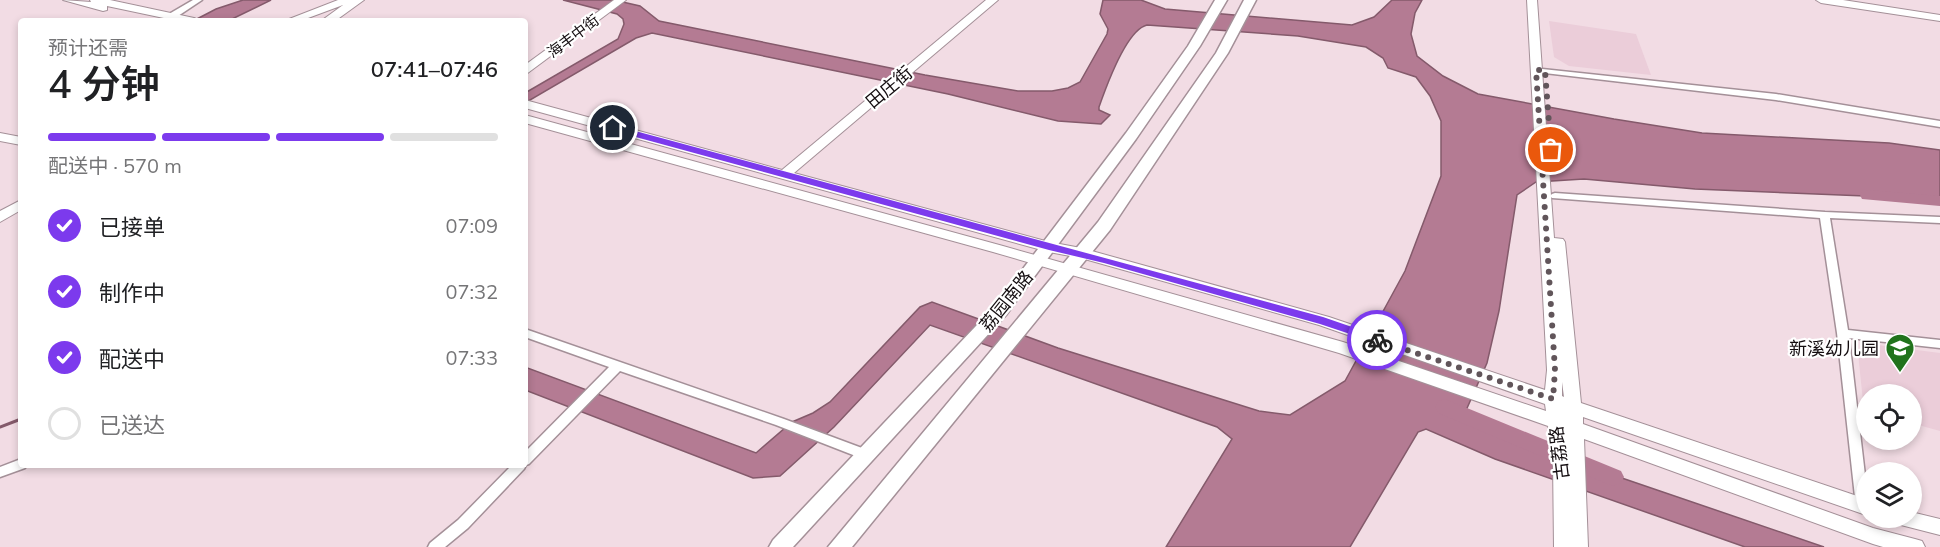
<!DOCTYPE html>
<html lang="zh">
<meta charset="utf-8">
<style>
body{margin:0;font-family:Mulish,"Noto Sans SC",sans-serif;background:#f2f2f2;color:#202124;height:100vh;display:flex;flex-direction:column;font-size:22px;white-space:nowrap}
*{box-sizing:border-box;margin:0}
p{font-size:20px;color:#757577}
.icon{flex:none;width:33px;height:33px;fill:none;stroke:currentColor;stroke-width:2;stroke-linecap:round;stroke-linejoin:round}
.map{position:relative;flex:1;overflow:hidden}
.details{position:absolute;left:18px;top:18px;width:510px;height:450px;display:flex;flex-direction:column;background:#fff;border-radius:6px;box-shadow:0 3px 9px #0003}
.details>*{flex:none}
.tools{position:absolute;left:1856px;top:384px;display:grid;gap:12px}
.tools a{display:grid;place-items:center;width:66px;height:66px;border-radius:50%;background:#fff;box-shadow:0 3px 9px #0003;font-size:30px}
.pin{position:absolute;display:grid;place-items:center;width:51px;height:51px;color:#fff;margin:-26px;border:3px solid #fff;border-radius:50%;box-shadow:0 2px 6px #0007}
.courier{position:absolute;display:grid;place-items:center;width:60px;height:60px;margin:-30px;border:4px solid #7c3aed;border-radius:50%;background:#fff;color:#222;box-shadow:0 2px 8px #0007}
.overview em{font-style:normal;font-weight:600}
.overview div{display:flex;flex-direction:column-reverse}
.overview{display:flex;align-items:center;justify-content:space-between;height:102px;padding:0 30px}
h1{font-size:39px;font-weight:600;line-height:45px}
.bar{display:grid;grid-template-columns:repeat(4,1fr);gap:9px 6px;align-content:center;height:72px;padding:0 30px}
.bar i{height:8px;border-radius:4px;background:#e0e0e0}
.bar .on{background:#7c3aed}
.bar p{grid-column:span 4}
ol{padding:0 30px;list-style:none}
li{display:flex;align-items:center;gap:18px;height:66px}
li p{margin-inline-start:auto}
li .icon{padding:6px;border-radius:50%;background:#7c3aed;color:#fff;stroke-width:4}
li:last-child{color:#757577}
li i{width:33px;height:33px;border:3px solid #e0e0e0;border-radius:50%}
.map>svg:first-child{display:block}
</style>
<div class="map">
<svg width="1940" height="547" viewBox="0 0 1940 547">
<rect width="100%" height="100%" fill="#f2dce4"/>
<g fill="#ebcdd9">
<polygon points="1549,21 1636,34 1651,75 1569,66 1554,57"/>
<polygon points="1878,345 1940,353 1940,431 1911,423 1911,394 1866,394 1866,411 1864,411 1858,353 1865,346"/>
</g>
<g fill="#b47b93" stroke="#845a6b" stroke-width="1.5">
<polygon points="243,0 271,0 228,21 193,21 216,9"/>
<path d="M563,0h51l26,6 19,15 266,54 93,16h34l16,-3 12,-6 27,-48 1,-5 -8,-15 3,-14h38l24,9 187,16 22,-8 18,-17h30l-7,13 -4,21 6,22 26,20 35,18 136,25 88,14 187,10 51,7v49l-245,-10 -111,-10 -48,3 -19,13 -18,116 -12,52 -23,52 29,19 331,113h-79l-250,-88 -69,-30 -8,3 -68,115h-184l66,-108 -15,-12 -287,-102 -96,102 -54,49 -27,2 -228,-88v-23l231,86 36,-31 21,-9 17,-11 90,-95 12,-5 126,46 201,63 31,4 55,-34 60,-110 36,-95v-55l-11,-25 -14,-19 -28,-9 -5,-10 -17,-11 -68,-11 -151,-11c-21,5 -41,62 -48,82v3l11,5 -9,9 -43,-3 -110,-27 -296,-61 -16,5 -111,65v-10l93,-54 6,-15 -1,-5 -6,-5z"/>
</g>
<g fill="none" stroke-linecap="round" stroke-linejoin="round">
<polyline stroke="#845a6b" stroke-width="3" points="0,427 21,419"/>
<g fill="#b47b93" fill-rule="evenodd">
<polygon points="1868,190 1940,196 1940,206 1862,199 1860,195 1862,191"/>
<polygon points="1445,399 1621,471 1624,477 1621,483 1613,486 1605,483 1438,413 1435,407 1438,401"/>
</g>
<g stroke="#a49098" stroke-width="3">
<g id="street">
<polygon points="193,0 202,0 175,18 169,18 169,14"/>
<polygon points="1533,68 1776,94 1940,121 1940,127 1776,100 1536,72 1532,70"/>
<polygon points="1555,193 1825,212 1940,217 1940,223 1830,218 1848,330 1940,340 1940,348 1849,338 1866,484 1866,510 1862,511 1857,510 1856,506 1837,333 1820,218 1552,198 1550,196 1552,194"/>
<polygon points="525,329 784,419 870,451 872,455 870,459 866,460 776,425 620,371 529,464 526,465 524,469 468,528 445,547 428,547 430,543 458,520 512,465 525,465 525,452 609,367 525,337"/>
<polygon points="21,459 21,465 27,465 25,468 0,477 0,467"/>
</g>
</g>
<g stroke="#a49098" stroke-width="2">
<g id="secondary">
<polygon points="63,0 91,2 90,0 110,0 194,18 200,21 178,21 107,6 107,10 103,11"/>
<polygon points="338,0 364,0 335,21 321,21 343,5 300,21 284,21"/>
<polygon points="614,0 626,0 525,75 525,65"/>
<path d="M986,0h12l-204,173 255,69 32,6 248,69 216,73 2,-20 -20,-370h10l17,238 9,1 2,3 16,161 285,96v16l-283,-98v7l290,104 42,11 7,2 3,6h-42l-10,-3 -289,-105 4,108h-34l-1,-87 -5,-34 -209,-73 -346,-101 -468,-129v-8l478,131 340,96 203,69 -1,-7 -226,-79 -238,-67 -32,-6 -524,-144v-8l257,70zM1562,382l2,15 -2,-1z"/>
<polygon points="1816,0 1843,0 1940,15 1940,21 1821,3"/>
<polygon points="0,133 21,137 21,145 0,141"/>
<polygon points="21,200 21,210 0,222 0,211"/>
<polygon points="1911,512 1940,519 1940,535 1897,524 1895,518 1911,518"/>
</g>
</g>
<g stroke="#a49098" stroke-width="3">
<g id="primary">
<polygon points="1215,0 1227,0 1200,46 1136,139 1006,315 793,547 769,547 773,540 994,307 1126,133 1188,46"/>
<polygon points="1244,0 1256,0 1228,53 1110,230 852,547 828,547 1098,222 1216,53"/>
</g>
</g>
<use href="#street" fill="#fff" fill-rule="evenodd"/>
<use href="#secondary" fill="#fff" fill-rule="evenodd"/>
<use href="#primary" fill="#fff" fill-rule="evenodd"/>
</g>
<polygon fill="#7c3aed" points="613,125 1323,317 1381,337 1383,340 1377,343 1320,324 1104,263 1049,250 610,130 610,126"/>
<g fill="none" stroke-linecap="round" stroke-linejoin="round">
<polyline stroke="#61555a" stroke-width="6" stroke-dasharray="0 10.8" points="1377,340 1553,399 1555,370 1536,70 1545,70 1551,150"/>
</g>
<defs>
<g id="school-pin" transform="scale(1.5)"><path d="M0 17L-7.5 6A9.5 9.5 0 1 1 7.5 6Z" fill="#21731c" stroke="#fff"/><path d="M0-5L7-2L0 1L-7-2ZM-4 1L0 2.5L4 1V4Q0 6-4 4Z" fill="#fff"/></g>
</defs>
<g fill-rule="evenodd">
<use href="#school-pin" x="1900" y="348"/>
</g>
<g text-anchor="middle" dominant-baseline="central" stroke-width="4.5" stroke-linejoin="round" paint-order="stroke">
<g font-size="15" fill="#130c0f" stroke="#fff">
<text transform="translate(573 36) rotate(-37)">海丰中街</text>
</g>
<g font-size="18" fill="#130c0f" stroke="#fff">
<text transform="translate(889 87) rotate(-40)">田庄街</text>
<text transform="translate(1006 301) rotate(-51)">荔园南路</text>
<text transform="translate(1559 453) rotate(-97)">古荔路</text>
</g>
<g font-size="18" fill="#130c0f" stroke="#fff" text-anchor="end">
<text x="1879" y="348">新溪幼儿园</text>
</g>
</g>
</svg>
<div class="tools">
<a><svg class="icon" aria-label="locate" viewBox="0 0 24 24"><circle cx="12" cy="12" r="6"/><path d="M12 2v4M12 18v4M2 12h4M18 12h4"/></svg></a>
<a><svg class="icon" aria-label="layers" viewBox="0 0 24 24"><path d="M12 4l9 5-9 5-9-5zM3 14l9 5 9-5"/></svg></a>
</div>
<div class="pin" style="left:1551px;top:150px;background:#ea580c"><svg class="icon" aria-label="bag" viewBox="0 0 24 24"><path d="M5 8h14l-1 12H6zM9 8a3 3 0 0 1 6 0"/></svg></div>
<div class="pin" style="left:613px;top:128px;background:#1f2937"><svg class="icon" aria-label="home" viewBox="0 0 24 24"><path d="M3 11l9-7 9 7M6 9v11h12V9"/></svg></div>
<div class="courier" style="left:1377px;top:340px"><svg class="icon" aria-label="bike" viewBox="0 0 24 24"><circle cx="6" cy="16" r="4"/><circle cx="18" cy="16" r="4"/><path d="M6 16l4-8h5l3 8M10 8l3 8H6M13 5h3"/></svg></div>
<section class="details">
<div class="overview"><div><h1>4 分钟</h1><p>预计还需</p></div><em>07:41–07:46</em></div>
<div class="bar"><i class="on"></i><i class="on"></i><i class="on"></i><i></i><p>配送中 · 570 m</p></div>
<ol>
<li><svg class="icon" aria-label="check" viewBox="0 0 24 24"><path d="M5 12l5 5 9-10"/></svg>已接单<p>07:09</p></li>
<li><svg class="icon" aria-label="check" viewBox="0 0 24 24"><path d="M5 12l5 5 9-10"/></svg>制作中<p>07:32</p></li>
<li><svg class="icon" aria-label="check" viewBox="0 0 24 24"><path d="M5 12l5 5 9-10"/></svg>配送中<p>07:33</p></li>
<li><i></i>已送达</li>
</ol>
</section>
</div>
